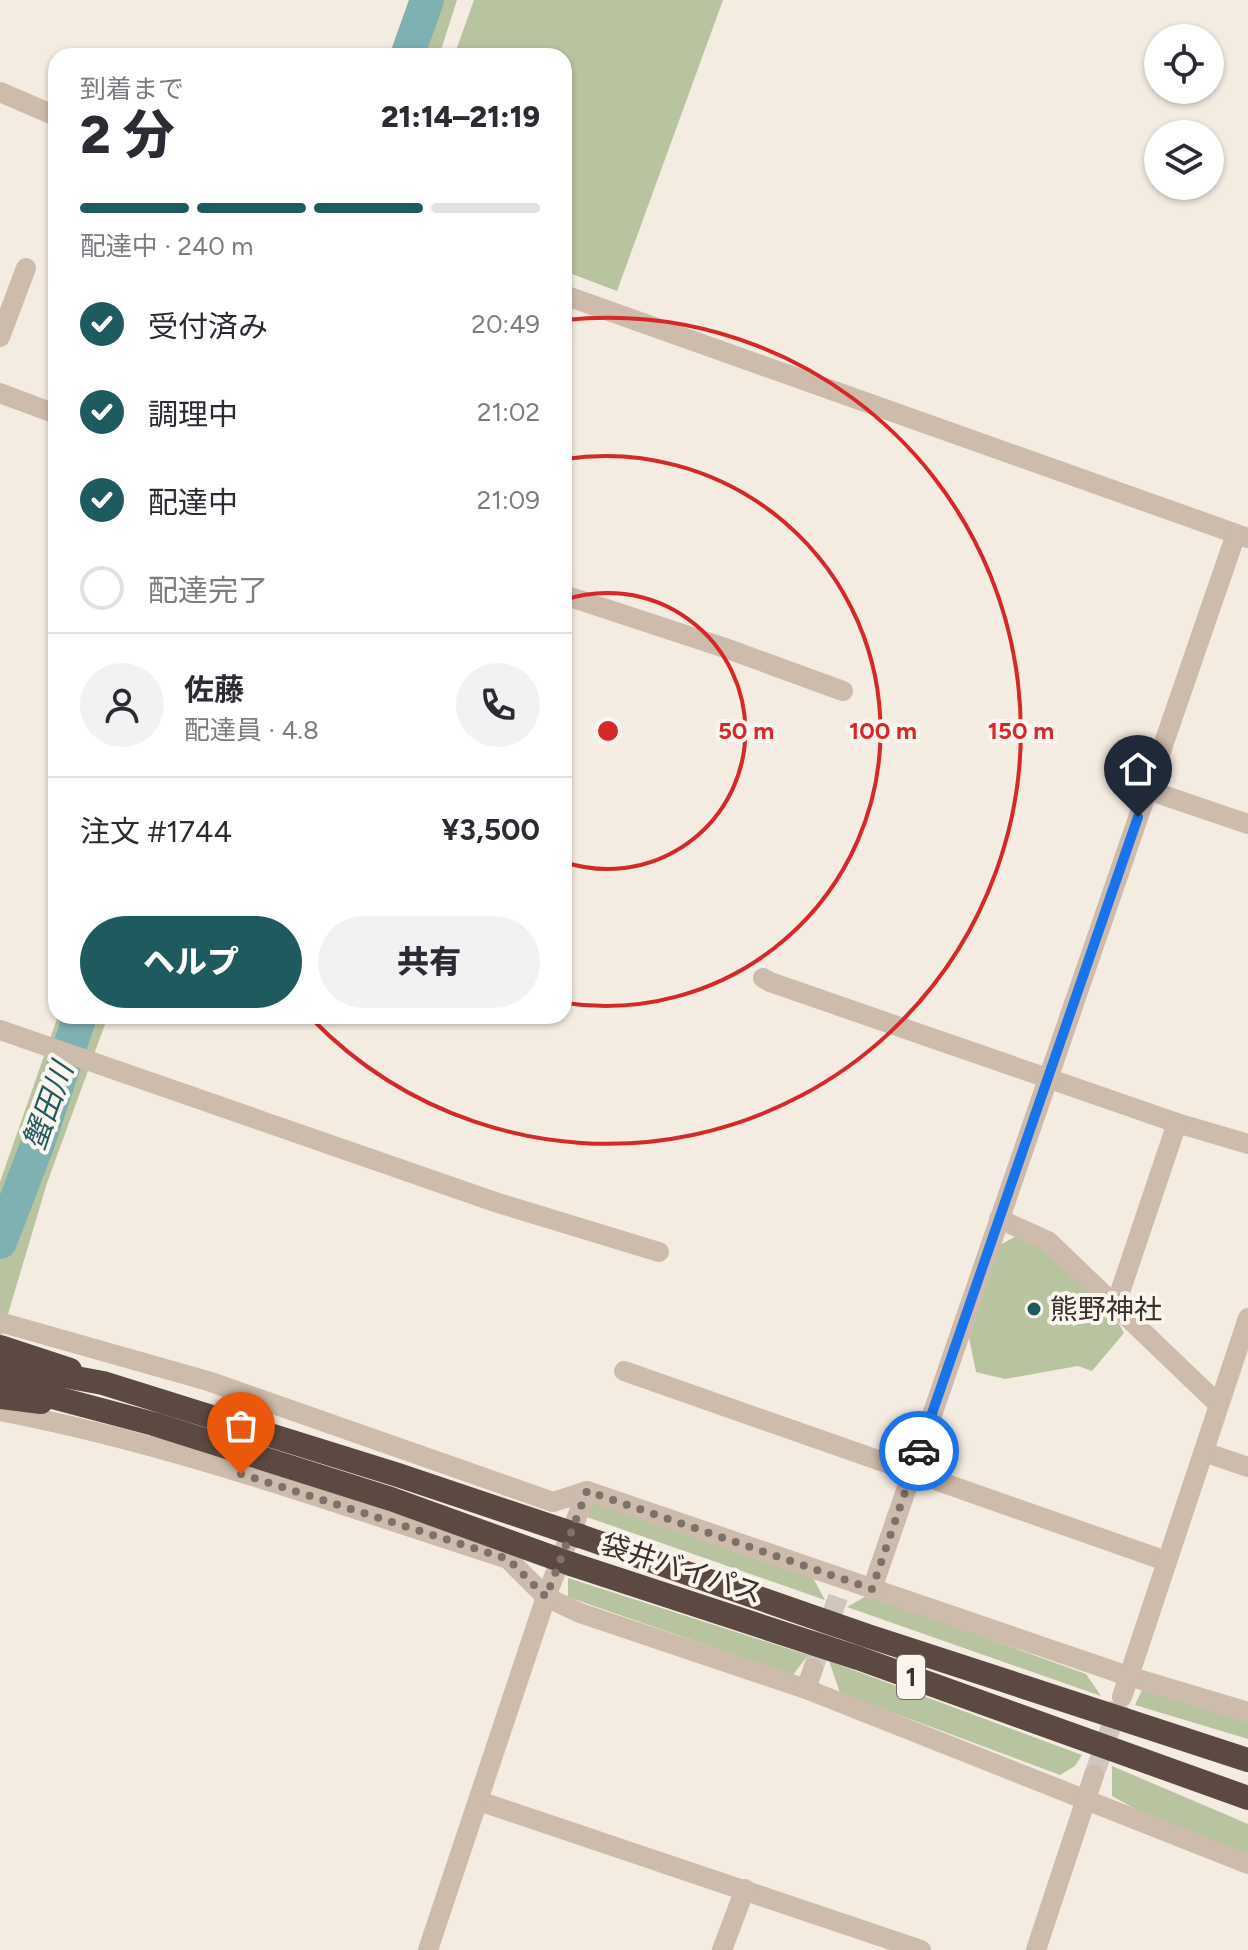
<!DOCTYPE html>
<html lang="ja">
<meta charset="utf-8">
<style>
body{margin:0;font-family:Figtree,"Noto Sans JP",sans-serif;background:#f2f2f3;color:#2b2b33;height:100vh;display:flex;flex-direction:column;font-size:30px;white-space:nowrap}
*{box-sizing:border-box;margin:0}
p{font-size:26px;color:#7c7c81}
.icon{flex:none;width:44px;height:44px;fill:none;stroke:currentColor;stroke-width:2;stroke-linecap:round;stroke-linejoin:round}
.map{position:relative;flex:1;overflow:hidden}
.details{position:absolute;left:48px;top:48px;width:524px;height:976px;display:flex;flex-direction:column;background:#fff;border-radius:24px;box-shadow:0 2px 6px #0004}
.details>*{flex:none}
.tools{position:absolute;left:1144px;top:24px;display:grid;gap:16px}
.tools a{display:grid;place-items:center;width:80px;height:80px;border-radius:50%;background:#fff;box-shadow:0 2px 6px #0004;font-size:40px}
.pin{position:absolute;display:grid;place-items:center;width:68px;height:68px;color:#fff;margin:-82px -34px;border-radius:50% 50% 50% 0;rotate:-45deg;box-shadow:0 0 8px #0007}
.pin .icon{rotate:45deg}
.courier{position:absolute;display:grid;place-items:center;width:80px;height:80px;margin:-40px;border:6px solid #1a73e8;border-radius:50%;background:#fff;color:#222;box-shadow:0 2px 10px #0007}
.head em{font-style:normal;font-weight:800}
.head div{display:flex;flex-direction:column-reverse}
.head{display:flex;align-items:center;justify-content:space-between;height:136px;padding:0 32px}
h1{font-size:52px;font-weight:800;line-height:60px}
.bar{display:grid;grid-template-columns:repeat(4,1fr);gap:12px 8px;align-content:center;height:96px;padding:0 32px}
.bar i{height:10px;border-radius:6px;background:#e1e1e2}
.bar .selected{background:#1f5a5e}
.bar p{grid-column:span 4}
.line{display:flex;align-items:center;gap:20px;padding:0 32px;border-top:2px solid #e1e1e2}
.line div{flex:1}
.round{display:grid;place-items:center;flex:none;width:84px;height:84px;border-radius:42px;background:#f2f2f3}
ol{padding:0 32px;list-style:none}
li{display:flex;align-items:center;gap:24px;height:88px}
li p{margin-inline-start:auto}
li .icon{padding:8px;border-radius:50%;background:#1f5a5e;color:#fff;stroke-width:4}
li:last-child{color:#7c7c81}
li i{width:44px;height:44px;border:4px solid #e1e1e2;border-radius:50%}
.cta{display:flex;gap:16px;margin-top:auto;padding:16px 32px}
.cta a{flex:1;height:92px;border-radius:48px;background:#1f5a5e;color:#fff;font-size:32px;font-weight:800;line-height:92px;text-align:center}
.cta a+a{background:#f2f2f3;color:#2b2b33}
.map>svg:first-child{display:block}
</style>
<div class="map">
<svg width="1248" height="1950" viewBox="0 0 1248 1950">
<rect width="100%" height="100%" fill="#f4ebe1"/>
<g fill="#b8c4a0">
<polygon points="413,0 457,0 439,56 394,56"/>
<polygon points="474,0 723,0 617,291 564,271 564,56 454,56"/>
<polygon points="58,1016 108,1016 47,1183 0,1341 0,1182"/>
<polygon points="1026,1231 1109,1306 1124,1333 1092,1371 1078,1366 1005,1379 976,1372 969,1338 1000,1245"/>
<polygon points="594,1493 812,1576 825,1600 581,1515"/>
<polygon points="568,1578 808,1655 793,1675 568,1597"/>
<polygon points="868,1595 1086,1674 1101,1696 847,1607"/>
<polygon points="829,1661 1082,1755 1075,1766 1060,1775 840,1693"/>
<polygon points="1142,1690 1248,1722 1248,1739 1135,1705"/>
<polygon points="1112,1766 1248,1824 1248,1854 1137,1810 1112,1796"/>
</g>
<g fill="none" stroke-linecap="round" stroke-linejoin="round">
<g stroke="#7fb0b2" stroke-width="34">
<polyline points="407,56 427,0"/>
<polyline points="0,1242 38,1143 80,1016"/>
</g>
<g stroke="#cfc6bd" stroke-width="20" stroke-dasharray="20 10" stroke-linecap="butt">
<polyline points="813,1669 838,1597"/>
<polyline points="1094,1775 1119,1704"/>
</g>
<g stroke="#cdbbac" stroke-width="20">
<polyline points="0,92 56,116"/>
<polyline points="564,295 1248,538"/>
<polyline points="0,337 26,268"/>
<polyline points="0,393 56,414"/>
<polyline points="564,595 725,648 843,691"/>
<polyline points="1148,790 1248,824"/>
<polyline points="763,978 770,982 1177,1123 1248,1144"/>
<polyline points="0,1030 498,1203 659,1252"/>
<polyline points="999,1219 1048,1241 1218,1404"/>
<polyline points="1115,1307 1177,1123"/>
<polyline points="0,1322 208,1381 553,1502 587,1491 1128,1676 1248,1712"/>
<polyline points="624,1371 1166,1561"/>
<path d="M0,1411c174,33 340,94 508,148l38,38 34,16 226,76 442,175"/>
<polyline points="1204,1452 1248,1467"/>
<polyline points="872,1589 1236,534"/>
<polyline points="806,1689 813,1669"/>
<polyline points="1122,1697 1248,1318"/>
<polyline points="479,1801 921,1950"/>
<polyline points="428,1950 546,1597 587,1491"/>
<polyline points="722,1950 745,1889"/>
<polyline points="1036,1950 1094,1775"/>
</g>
<g stroke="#5c4a42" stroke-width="24">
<polyline points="0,1347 70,1370"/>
<polyline points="0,1397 41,1402"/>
<polyline points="580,1536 868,1636 1248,1760"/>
<polyline points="571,1564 858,1658 1248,1798"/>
</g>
<g stroke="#5c4a42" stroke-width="24">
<polyline points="0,1364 103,1383 398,1475 580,1536"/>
<polyline points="0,1383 154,1424 391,1499 571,1564"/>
</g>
</g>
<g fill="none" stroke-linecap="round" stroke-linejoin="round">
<polyline stroke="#7c716b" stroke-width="8" stroke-dasharray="0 14.4" points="241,1474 508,1559 546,1597 587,1491 872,1589 919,1451"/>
<polyline stroke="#1a73e8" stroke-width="10" points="919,1451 1138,817"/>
</g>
<g fill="none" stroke="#d62828" stroke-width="4">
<path d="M564 600A138 138 0 1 1 564 862"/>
<path d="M565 459A275 275 0 1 1 565 1003"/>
<path d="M565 320A413 413 0 1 1 311 1018"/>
</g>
<circle fill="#1f5a5e" stroke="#fbf5ee" stroke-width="3" cx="1034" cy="1309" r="8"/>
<g text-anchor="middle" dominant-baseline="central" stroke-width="8" stroke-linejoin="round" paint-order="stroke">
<rect fill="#fbf5ee" stroke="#756b66" stroke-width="2" x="897" y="1655" width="28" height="44" rx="6"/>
<g font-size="26" font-weight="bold" fill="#3b302b">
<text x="911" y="1677">1</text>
</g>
<g font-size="28" fill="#3b302b" stroke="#fbf5ee" text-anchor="start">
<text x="1050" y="1309">熊野神社</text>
</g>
<g font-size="28" fill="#3b302b" stroke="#fbf5ee">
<text transform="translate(682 1568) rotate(18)">袋井バイパス</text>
</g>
<g font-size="30" font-style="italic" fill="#1f5a5e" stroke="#fbf5ee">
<text transform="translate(48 1106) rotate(-70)">蟹田川</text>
</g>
</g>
<circle cx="608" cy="731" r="12" fill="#d62828" stroke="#fbf5ee" stroke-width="4"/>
<g font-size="24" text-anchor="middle" font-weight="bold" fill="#d62828" stroke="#fbf5ee" stroke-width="8" stroke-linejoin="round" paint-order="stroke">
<text x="746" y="739">50 m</text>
<text x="883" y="739">100 m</text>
<text x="1021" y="739">150 m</text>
</g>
</svg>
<div class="tools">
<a><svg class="icon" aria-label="locate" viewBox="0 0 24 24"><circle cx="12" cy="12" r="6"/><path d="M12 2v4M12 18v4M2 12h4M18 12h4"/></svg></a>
<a><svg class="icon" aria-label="layers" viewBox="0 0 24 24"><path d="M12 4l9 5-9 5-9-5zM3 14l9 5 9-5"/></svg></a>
</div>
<div class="pin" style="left:241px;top:1474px;background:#ea580c"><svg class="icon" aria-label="bag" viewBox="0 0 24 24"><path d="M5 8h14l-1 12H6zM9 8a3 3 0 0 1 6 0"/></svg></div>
<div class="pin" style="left:1138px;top:817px;background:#1f2937"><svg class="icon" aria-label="home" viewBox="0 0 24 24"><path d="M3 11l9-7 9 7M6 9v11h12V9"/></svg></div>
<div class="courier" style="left:919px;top:1451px"><svg class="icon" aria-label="car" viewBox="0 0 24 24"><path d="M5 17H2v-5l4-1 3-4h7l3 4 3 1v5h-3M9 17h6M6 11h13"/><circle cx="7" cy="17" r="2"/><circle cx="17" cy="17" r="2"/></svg></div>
<section class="details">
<div class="head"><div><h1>2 分</h1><p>到着まで</p></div><em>21:14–21:19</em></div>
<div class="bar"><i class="selected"></i><i class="selected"></i><i class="selected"></i><i></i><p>配達中 · 240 m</p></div>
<ol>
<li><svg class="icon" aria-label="check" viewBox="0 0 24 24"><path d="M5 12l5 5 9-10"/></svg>受付済み<p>20:49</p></li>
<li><svg class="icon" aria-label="check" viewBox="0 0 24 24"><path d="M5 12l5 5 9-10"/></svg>調理中<p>21:02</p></li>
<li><svg class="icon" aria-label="check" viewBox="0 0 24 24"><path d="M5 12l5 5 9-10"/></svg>配達中<p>21:09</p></li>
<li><i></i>配達完了</li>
</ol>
<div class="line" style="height:144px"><a class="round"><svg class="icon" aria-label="person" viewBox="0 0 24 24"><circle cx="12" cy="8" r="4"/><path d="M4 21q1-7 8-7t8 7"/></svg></a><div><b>佐藤</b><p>配達員 · 4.8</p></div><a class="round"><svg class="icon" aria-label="phone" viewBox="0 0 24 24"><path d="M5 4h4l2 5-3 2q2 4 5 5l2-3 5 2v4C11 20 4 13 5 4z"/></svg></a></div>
<div class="line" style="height:104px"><div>注文 #1744</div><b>¥3,500</b></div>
<div class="cta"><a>ヘルプ</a><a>共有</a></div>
</section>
</div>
